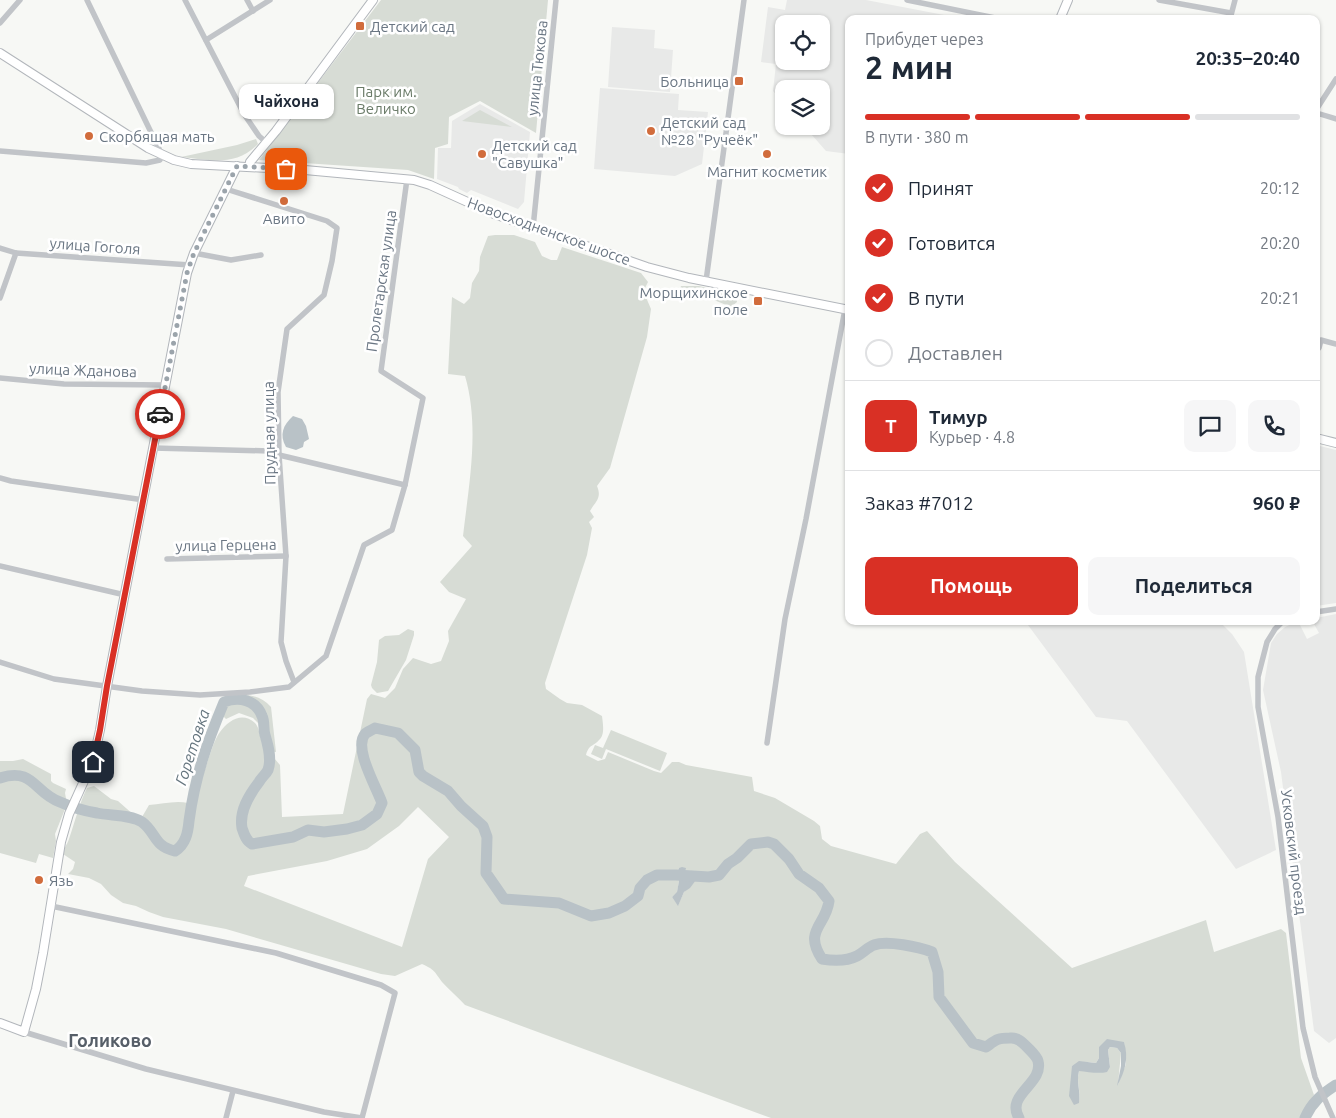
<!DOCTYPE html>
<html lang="ru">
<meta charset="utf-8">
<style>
body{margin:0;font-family:Ubuntu,sans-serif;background:#f6f6f7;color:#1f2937;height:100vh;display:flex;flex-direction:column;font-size:19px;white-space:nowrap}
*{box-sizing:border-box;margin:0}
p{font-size:16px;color:#747a83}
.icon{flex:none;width:28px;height:28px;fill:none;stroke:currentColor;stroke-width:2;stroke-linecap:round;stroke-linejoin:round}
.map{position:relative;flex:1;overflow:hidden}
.details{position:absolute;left:845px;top:15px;width:475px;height:610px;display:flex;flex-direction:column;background:#fff;border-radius:10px;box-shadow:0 1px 4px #0004}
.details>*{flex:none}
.tools{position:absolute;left:775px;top:15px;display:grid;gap:10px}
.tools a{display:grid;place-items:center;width:55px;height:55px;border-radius:10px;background:#fff;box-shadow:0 1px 4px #0004;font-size:25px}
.pin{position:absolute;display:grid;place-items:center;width:42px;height:42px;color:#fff;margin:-21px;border-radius:10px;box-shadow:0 2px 8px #0006}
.courier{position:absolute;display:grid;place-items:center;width:50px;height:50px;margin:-25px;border:4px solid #d93025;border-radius:50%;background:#fff;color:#222;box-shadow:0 1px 6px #0007}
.bubble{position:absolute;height:35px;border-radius:10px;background:#fff;box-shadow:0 1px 4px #0004;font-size:16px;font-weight:600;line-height:35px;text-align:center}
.overview em{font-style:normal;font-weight:600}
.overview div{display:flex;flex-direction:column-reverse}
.overview{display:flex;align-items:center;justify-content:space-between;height:85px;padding:0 20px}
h1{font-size:32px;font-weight:600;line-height:38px}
.bar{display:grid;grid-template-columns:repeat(4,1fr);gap:8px 5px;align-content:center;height:60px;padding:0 20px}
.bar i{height:6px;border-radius:4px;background:#e0e1e3}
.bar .on{background:#d93025}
.bar p{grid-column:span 4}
.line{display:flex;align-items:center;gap:12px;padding:0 20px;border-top:1px solid #e0e1e3}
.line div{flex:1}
.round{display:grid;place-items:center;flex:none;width:52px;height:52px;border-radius:10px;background:#f6f6f7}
ol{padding:0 20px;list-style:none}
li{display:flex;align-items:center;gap:15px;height:55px}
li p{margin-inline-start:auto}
li .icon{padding:5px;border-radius:50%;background:#d93025;color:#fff;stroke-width:4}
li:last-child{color:#747a83}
li i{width:28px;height:28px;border:2px solid #e0e1e3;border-radius:50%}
.button{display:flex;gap:10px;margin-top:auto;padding:10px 20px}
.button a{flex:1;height:58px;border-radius:10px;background:#d93025;color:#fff;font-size:20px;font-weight:600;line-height:58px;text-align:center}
.button a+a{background:#f6f6f7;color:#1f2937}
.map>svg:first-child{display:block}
</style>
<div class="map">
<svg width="1336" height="1118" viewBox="0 0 1336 1118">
<rect width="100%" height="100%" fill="#f7f8f5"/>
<g fill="#e8e9e8" fill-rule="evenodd">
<path d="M787,0h79l99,19h-116v135l-23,-3 -22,-25h17v-37h-37v15l-11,-13 3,-27 -15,-2 7,-55 17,3zM784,24h37v37h-37z"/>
<polygon points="612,27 655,30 654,48 673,50 670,92 608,87"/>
<polygon points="600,88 679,94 678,110 708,112 702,164 675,176 594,169"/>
<polygon points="480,104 530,132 524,202 518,209 471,190 467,193 459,189 458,187 437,179 438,148 451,148 452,121"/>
<polygon points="1316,445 1336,450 1336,603 1316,606"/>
<polygon points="1336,614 1336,1038 1329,1043 1314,1031 1281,772 1263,690 1271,643 1277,634 1285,627 1298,621 1307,639 1319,633 1314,624 1316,618"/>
<polygon points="1025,621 1219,621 1232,634 1244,652 1276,850 1236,869 1127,721 1096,717"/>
</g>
<g fill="#d7dcd5" fill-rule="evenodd">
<polygon points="381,0 548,0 536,133 480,101 449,117 448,144 435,148 434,179 408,170 259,160"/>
<polygon points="480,110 512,127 462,121"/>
<path d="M256,139l2,5c-22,23 -48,16 -77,13l56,-12z"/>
<path d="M495,235h19l21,7 7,14 9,4h6l5,-13 79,26 7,9 -3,6v7l6,14 -4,28 -37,131 -13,18c5,12 -1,15 -7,25l4,6 -5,5 3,6 -5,27 -42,128 1,6 14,10 7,4 15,2 20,11c1,8 3,19 -3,24 -6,7 -10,4 -13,15l12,6 7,-2 3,-7 46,19 7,2 11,-11h7l7,3 66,12 2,14 21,7 39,23 6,5 2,13 9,7 65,18 24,-30 7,-3 28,31 117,106 134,-48 8,32 67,-23 5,4 15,125 13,37 -5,7 -7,16h-531l-306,-113c-7,-8 -16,-15 -23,-23 -8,-11 -7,-12 -20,-18l-27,12 -14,-2 -155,-45 -63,-12 -14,-5 -13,-6 -13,-3 -12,-8 -10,-11 -12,-6 -21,-4 5,-5 2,-7 -12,-8c1,-7 4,-9 6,-15 6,-17 10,-35 18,-51l7,-2 17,13 7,2 17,15 7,1 7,-12c13,-1 27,-5 39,-2l11,-9v-8c5,-11 14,-46 21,-54 8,-11 22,-21 35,-9 7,8 3,20 13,27l-6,-13 -4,-14 -5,-5 -14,-5 -13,6 -5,-5 -1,-7c16,-15 36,-16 51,0l5,45 -8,-1 12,14 2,52 61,-3 24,-115 4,-5 14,4 10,-10 8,-19 10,-11 18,6 10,-3 8,-20 -1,-10 18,-32 -17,-7 -9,-10 32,-36 -9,-10c6,-52 17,-109 2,-160l-17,-2 4,-77 12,7 6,-6 2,-15 7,-12 1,-14 8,-21zM418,807l31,30 -21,22 -26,88 -158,-61 4,-10 79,-15 40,-12 32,-23zM679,868c12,7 21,3 30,9l-13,3 -12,12 -6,13 -6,-8 5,-4 2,-12 -3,-6zM1124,1042l2,22 -8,20 3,-31 -4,-5 -7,-1 -2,3 2,17 -16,4h-15c-3,12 2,19 0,31l-7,-36 16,-4 8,1 3,-5v-11z"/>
<polygon points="681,286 699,286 736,295 737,302 731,307 714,300 696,298 681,293 680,289"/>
<polygon points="408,629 414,631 414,635 406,660 388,691 377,693 372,688 371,685 377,662 379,640 385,636 399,635"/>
<polygon points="611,730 667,753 660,771 606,749 602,759 591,754 595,745 603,748"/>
<polygon points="23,759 51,774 51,781 53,783 66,789 65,793 67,804 55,834 56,841 53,858 39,854 36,863 0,853 0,761 13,761"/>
</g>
<g fill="#b9c2c7">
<path d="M293,416l9,3 4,7 3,13 -5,3 -1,5 -7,3 -10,-3c-7,-12 -3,-22 7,-31z"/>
<polygon points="682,867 686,868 685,872 709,876 696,880 690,888 684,892 678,906 672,897 677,892 679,881 676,875 679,868"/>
<path d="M1107,1039l17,3c5,16 1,30 -7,44l4,-20v-13l-4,-5 -7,-1 -2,3 2,17 -3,5c-8,2 -19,0 -28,-1 -3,12 2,20 0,32l-5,2 -5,-9 3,-30 7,-5 17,2 3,-5v-11z"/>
</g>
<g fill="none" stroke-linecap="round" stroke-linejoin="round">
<g stroke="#b9c2c7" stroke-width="11">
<path d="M0,778c34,-11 34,15 60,24 11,5 25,9 37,11 13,3 33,1 45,9 14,10 12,25 33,29 11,-7 13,-19 14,-30 6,-45 18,-78 35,-119 15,-6 32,-2 38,14 3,6 1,13 3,19 3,10 7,24 3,35 -2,4 -7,8 -9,12 -10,13 -20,29 -17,46 2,6 4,13 10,16l41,-7 15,-7 16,2 23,-3 15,-4 15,-11 5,-11c-5,-15 -29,-55 -17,-69 2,-2 7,-4 10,-6l23,5 17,17 4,22 4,4 25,15 13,15 22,20 4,11 -1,36 18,26 55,4 32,13 18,-3 16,-7 13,-10 2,-8 7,-8 10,-5h19l33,2 10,-2 9,-11 9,-6 14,-14 17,-2 6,2 15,15 10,15 20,14 10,13c-3,25 -26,29 -7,58 12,2 25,2 35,-3 6,-3 11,-9 17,-11 13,-5 45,2 58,7l6,20 1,25 34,46 13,4c10,-7 11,-9 24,-9 8,-1 13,5 19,11 3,3 8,8 9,12 6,23 -33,33 -19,57"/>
<path d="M1305,1118c7,-16 17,-24 31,-33"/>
</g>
<g stroke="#b2b6bb" stroke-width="10">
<g id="secondary">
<polyline points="1060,19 1068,0"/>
<polyline points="0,53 148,148 174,160 191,164 305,170 414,180 430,185 494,214 647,267 689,278 849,310"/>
<polyline points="249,167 250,162 276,131 373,0"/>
<polyline points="1316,438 1336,443"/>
<polyline points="0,1023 24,1032 36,989 43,953 61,842 69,814 93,761 100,730 107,686 187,273 194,253 237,166"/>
</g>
</g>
<g stroke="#c1c4c8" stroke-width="5.5">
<polyline points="185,0 244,114 259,136 267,143"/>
<polyline points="247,0 253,11"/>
<polyline points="907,0 1000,19"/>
<polyline points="1159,0 1231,13"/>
<polyline points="1230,19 1235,0"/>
<polyline points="0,23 20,0"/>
<polyline points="206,40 270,0"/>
<polyline points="1316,110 1336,79"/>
<polyline points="1316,116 1320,114 1336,119"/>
<polyline points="0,151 146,163 160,160 162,155 87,0"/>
<polyline points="226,189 327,221 337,228 332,261 324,295 287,329 278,392 279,455 286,556 281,642 286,661 294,682"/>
<polyline points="533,228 556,0"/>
<polyline points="0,248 16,253 190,265"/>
<polyline points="194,253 231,260 261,255"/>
<polyline points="706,281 744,0"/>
<polyline points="0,298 16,253"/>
<polyline points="1316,347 1319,348 1321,340 1336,344"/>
<polyline points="0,378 64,384 166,385"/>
<polyline points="153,448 269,451 279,455 405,485"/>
<polyline points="0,478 11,481 144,500"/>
<polyline points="167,559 286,556"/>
<polyline points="0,566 125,595"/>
<polyline points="1316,612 1336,609"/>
<polyline points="1283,621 1275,629 1267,642 1258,677 1258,707 1278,817 1303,1028 1315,1077 1333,1118"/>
<polyline points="0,662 54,679 142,691 200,695 250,692 289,687 326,656 364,545 392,530 405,485 423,398 381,371 407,179"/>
<polyline points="767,743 785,619 806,519 845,309"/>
<polyline points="51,906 276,953 381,985 395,993 362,1118"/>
<polyline points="24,1032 146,1069 324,1112 362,1118"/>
<polyline points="226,1118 233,1091"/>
</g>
<use href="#secondary" stroke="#fff" stroke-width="8"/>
</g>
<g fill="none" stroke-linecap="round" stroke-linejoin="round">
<polyline stroke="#9ba4ab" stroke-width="5" stroke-dasharray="0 9" points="160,414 187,273 194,253 237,166 286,169"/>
<polyline stroke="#d93025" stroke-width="6" points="93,762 100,730 107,686 160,414"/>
</g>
<g fill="#d16c3c" stroke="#fff" stroke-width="2">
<rect x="355" y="21" width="10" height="10" rx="2.5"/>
<rect x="734" y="76" width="10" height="10" rx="2.5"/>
<circle cx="651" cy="131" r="5"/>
<circle cx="89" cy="136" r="5"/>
<circle cx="482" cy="154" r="5"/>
<circle cx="767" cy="154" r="5"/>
<circle cx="284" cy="201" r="5"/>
<rect x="753" y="296" width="10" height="10" rx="2.5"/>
<circle cx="39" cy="880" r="5"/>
</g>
<g text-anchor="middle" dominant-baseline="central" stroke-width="5" stroke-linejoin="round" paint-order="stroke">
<g font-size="15" fill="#6a7683" stroke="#fff" text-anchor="start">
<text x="370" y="26">Детский сад</text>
<text x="729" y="81" text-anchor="end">Больница</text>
<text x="661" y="122">Детский сад<tspan x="661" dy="17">№28 "Ручеёк"</tspan></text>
<text x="99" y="136">Скорбящая мать</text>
<text x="492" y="145">Детский сад<tspan x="492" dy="17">"Савушка"</tspan></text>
<text x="767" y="171" text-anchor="middle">Магнит косметик</text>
<text x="284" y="218" text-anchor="middle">Авито</text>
<text x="748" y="292" text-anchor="end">Морщихинское<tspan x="748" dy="17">поле</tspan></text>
<text x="49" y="880">Язь</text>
</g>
<g font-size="15" fill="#6a7683" stroke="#fff">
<text transform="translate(537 68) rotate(-84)">улица Тюкова</text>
<text transform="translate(549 231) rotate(20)">Новосходненское шоссе</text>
<text transform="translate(95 246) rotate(4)">улица Гоголя</text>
<text transform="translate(381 281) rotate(-82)">Пролетарская улица</text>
<text transform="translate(83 370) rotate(2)">улица Жданова</text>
<text transform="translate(269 433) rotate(-91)">Прудная улица</text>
<text transform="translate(226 545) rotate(-1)">улица Герцена</text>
<text transform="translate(1294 852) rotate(83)">Усковский проезд</text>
</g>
<g font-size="15" fill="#6a7b68" stroke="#fff">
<text x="386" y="91">Парк им.<tspan x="386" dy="17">Величко</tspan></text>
</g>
<g font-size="16" font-style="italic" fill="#66767f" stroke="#fff">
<text transform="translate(192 747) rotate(-72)">Горетовка</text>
</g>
<g font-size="18" font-weight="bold" fill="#575f69" stroke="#fff">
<text x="110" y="1040">Голиково</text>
</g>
</g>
</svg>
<div class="tools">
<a><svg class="icon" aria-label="locate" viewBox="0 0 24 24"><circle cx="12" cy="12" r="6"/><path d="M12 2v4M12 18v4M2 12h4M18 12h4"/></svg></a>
<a><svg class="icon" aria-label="layers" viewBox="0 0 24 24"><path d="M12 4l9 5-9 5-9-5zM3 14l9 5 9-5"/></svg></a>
</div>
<div class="pin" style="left:286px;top:169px;background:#ea580c"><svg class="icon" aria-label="bag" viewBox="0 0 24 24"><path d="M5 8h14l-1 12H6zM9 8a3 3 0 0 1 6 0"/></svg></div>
<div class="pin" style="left:93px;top:762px;background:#1f2937"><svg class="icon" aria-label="home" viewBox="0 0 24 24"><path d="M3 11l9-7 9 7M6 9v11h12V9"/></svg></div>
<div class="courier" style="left:160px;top:414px"><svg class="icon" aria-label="car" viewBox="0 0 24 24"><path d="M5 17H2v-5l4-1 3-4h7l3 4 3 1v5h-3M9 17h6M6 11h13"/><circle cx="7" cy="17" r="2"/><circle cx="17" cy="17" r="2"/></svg></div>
<div class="bubble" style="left:239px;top:84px;width:95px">Чайхона</div>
<section class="details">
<div class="overview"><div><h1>2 мин</h1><p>Прибудет через</p></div><em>20:35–20:40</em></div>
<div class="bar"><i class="on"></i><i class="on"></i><i class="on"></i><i></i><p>В пути · 380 m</p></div>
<ol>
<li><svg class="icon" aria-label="check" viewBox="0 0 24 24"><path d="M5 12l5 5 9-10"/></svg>Принят<p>20:12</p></li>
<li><svg class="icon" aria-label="check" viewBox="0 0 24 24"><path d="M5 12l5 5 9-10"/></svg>Готовится<p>20:20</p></li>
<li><svg class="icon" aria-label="check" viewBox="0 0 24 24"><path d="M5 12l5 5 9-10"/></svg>В пути<p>20:21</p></li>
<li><i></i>Доставлен</li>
</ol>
<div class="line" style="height:90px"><b class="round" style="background:#d93025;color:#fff">Т</b><div><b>Тимур</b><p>Курьер · 4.8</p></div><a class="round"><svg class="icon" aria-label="chat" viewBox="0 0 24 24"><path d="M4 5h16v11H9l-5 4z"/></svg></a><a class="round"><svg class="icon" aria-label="phone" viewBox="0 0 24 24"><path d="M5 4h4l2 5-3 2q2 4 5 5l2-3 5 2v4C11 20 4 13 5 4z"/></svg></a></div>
<div class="line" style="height:65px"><div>Заказ #7012</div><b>960 ₽</b></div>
<div class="button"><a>Помощь</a><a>Поделиться</a></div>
</section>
</div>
